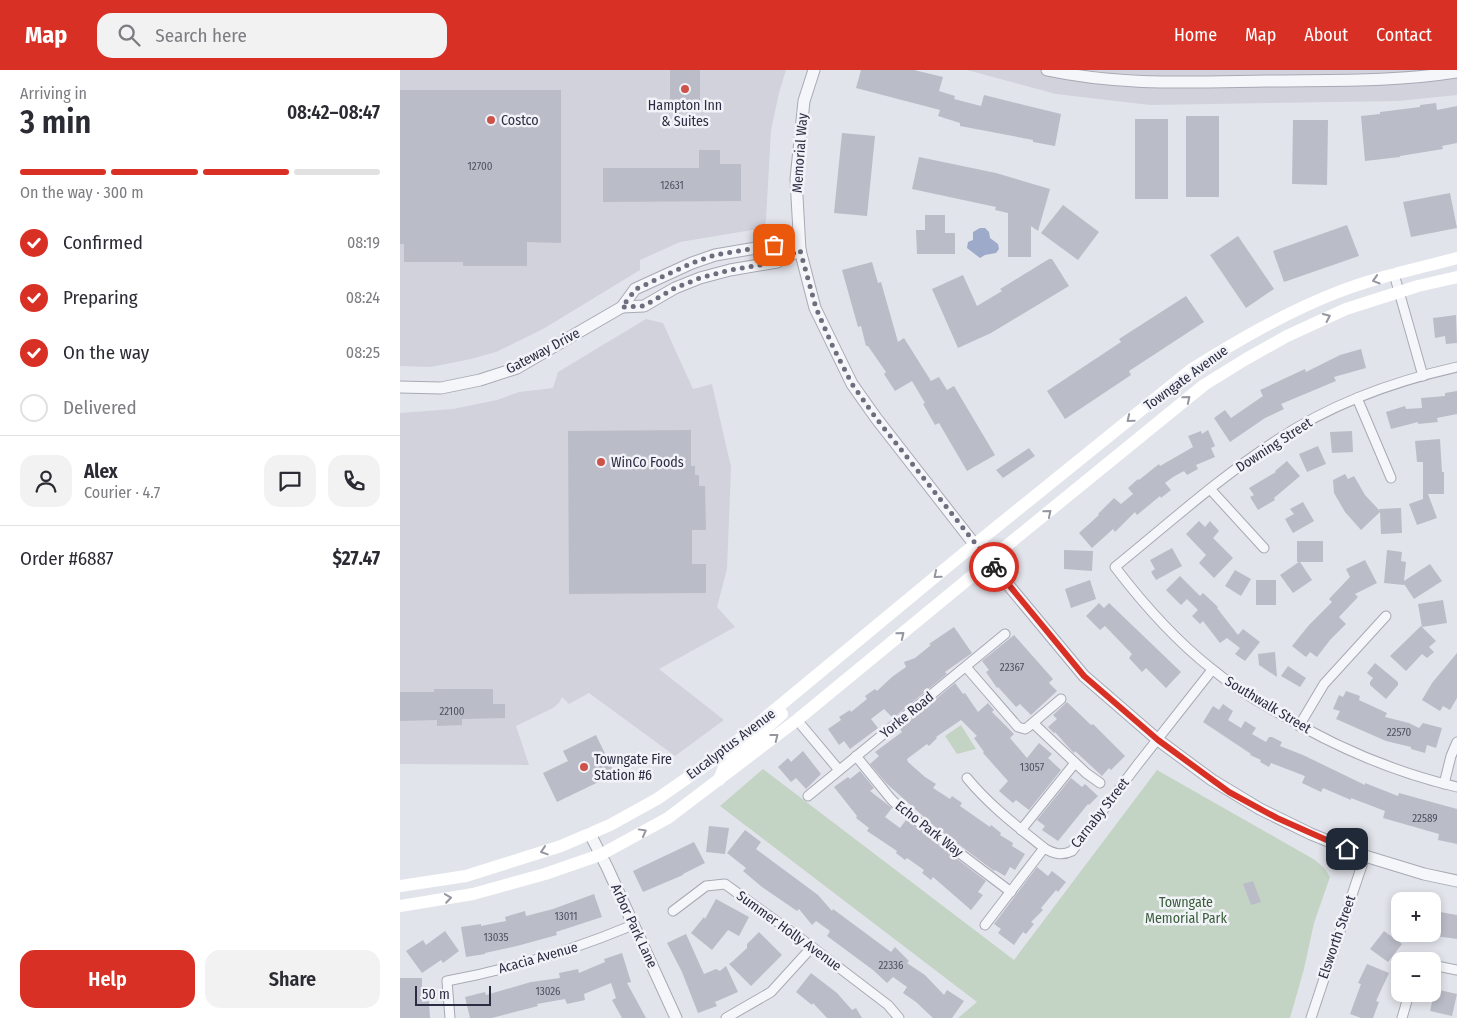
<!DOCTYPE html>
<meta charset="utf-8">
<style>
body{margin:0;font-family:"Fira Sans Condensed",sans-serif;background:#f2f2f3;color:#2b2b33;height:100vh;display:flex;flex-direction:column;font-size:19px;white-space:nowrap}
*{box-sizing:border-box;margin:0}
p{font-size:16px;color:#7c7c81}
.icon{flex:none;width:28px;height:28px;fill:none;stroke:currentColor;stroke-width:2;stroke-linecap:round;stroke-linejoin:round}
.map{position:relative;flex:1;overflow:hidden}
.sheet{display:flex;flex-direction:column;background:#fff;width:400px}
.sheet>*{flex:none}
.fabs{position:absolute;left:991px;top:822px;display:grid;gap:10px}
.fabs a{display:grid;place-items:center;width:50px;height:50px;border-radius:10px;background:#fff;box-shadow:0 2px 8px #0003;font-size:25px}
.scale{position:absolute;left:15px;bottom:12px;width:76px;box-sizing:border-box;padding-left:5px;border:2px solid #2b2e42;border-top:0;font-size:14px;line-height:18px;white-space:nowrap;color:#2b2e42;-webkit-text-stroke:4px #f2f3f8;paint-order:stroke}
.pin{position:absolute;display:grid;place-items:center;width:42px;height:42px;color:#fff;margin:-21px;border-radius:10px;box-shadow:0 2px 8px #0006}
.courier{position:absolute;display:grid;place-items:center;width:50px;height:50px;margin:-25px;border:4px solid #d93025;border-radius:50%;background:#fff;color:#222;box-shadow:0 1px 6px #0007}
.overview em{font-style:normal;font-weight:600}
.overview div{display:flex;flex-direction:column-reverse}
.overview{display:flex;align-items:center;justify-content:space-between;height:85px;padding:0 20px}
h1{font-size:32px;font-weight:600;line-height:38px}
.bar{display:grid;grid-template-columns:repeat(4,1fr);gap:8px 5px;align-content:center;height:60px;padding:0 20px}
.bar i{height:6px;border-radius:4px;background:#e1e1e2}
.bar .current{background:#d93025}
.bar p{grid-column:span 4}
.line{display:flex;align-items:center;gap:12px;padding:0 20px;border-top:1px solid #e1e1e2}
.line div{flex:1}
.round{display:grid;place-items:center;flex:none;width:52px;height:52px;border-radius:15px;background:#f2f2f3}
ol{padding:0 20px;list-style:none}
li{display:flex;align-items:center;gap:15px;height:55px}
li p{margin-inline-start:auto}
li .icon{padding:5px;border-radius:50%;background:#d93025;color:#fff;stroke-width:4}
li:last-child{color:#7c7c81}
li i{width:28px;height:28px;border:2px solid #e1e1e2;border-radius:50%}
.primary-button{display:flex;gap:10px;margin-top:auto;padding:10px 20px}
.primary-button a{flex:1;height:58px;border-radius:15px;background:#d93025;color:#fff;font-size:20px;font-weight:600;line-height:58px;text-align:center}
.primary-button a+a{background:#f2f2f3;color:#2b2b33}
header{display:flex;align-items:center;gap:30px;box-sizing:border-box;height:70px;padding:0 25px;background:#d93025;color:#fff}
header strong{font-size:24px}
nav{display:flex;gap:28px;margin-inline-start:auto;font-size:18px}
.search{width:350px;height:45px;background:#f2f2f3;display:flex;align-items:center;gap:12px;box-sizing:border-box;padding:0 18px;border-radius:15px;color:#7c7c81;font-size:19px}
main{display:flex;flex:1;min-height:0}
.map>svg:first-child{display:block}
</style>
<header>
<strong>Map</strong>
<div class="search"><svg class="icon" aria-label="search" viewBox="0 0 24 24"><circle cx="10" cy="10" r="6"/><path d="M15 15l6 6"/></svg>Search here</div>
<nav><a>Home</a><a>Map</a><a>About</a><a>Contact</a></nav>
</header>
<main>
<section class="sheet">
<div class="overview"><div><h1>3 min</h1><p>Arriving in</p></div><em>08:42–08:47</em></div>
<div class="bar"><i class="current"></i><i class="current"></i><i class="current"></i><i></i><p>On the way · 300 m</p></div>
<ol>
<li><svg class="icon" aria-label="check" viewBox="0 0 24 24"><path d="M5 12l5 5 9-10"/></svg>Confirmed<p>08:19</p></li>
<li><svg class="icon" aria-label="check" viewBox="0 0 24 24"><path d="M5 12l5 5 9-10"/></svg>Preparing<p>08:24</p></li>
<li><svg class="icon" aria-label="check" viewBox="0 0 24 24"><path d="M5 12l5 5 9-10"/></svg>On the way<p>08:25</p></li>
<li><i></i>Delivered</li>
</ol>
<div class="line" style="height:90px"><a class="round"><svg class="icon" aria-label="person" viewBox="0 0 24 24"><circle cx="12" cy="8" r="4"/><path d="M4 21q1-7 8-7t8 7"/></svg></a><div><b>Alex</b><p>Courier · 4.7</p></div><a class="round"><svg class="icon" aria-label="chat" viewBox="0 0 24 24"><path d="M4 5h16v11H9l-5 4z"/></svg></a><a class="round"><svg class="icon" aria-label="phone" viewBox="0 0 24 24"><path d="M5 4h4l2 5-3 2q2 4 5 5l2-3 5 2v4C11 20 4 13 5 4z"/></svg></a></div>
<div class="line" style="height:65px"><div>Order #6887</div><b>$27.47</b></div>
<div class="primary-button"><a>Help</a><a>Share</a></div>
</section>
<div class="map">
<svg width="1057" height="948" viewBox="0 0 1057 948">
<rect width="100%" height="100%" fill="#e2e4eb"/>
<g fill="#d1d2dc">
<polygon points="0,0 386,0 379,23 371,60 366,150 364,158 280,172 240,190 240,200 143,259 96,282 71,289 31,297 0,296"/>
<polygon points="567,0 1057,0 1057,25 998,31 750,35 656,24"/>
<polygon points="246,249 263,253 293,319 312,314 331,397 327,499 317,537 335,557 259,599 324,650 275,686 189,623 169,634 162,627 159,633 153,638 116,656 129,695 0,694 0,343 53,339 97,330 119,322 153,318 158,302"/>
</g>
<g fill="#c4d4c4">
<polygon points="561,655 576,679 557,684 545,666"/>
<polygon points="363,699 614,890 757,700 915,790 925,799 930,807 914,853 904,899 890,948 558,948 577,932 320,736"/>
</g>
<polygon fill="#9eaaca" points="580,158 585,158 589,162 590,168 598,174 599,179 596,183 585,185 580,188 567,178 568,172 573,170 573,162"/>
<g fill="#babcc7">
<rect x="270" y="0" width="30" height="32"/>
<polygon points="461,0 514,0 543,7 539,21 555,26 554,29 581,36 584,25 661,44 655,76 633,72 633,70 560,56 560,53 538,46 540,40 456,18"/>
<polygon points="0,20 161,20 161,173 127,172 127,196 63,196 63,192 4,192 4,174 0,174"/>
<polygon points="1036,33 1037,40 1057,36 1057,73 1042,76 1043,79 1000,86 1000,87 965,91 961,46 980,44 980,42 1020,37 1020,35"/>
<rect x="786" y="46" width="33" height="81"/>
<rect x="735" y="49" width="33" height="80"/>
<polygon points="893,50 928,50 927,115 892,114"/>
<polygon points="442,63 475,66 467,146 434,143"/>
<polygon points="299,80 320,80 320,94 341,94 341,131 203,132 203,98 299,98"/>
<polygon points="519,87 596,103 650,119 638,161 631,156 631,187 608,187 608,143 595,140 596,137 512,119"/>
<polygon points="1050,123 1057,158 1011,167 1003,132"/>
<polygon points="663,135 699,162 678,190 641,163"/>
<polygon points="525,145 545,145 545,163 555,163 555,184 517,184 516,160 525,160"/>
<polygon points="947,155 959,186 884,212 873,181"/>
<polygon points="838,166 874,219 846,238 810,185"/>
<polygon points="649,189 652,189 669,216 591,263 558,278 532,219 563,205 577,236 602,221 600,219"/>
<polygon points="472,192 478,213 481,212 498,272 504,268 531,311 539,307 547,320 554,316 595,385 567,401 539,353 535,355 523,334 525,333 512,311 495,321 484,304 486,302 468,276 466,276 461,256 458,257 442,200"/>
<polygon points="786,226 804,252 729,301 731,305 665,349 647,321 721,272 719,269"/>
<polygon points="1056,245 1057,273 1046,274 1045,266 1035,268 1033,248"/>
<polygon points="961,279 966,298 934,307 936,311 881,334 884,339 865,348 830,372 814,348 825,340 831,348 863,326 860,320 905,299 906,302 940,285"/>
<polygon points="1057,321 1057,344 1037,348 1038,352 1018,354 1018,352 991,359 986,342 1005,336 1006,339 1022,338 1021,328 1045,326 1045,323"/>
<polygon points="291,360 291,396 295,396 295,405 299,405 299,416 305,416 306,460 292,460 292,494 306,494 306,523 169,524 168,361"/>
<polygon points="808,360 815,376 811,378 815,387 796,395 798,399 787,405 784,401 773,407 765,413 771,420 761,428 760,426 737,445 735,442 715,462 713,459 692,478 679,463 699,445 698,444 714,428 721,434 733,424 728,418 738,409 739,410 759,394 760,396 793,377 788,366 801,361 802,364"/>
<polygon points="952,361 953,382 932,383 930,362"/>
<polygon points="1040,369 1042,402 1044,402 1044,424 1028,424 1037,448 1017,455 1009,434 1023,429 1023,392 1017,392 1015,371"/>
<polygon points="918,376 926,394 907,402 899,384"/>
<polygon points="629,378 635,386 603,408 596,400"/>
<polygon points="887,391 900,406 874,428 875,430 858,440 850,427 854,425 849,418 876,402 875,401"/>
<polygon points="945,404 948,409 954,406 965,425 980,441 979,439 1001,438 1002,463 981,464 980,442 961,460 945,442 934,423 933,410"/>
<polygon points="903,432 914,451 893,463 885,449 894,444 890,439"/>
<polygon points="799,451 805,457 810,451 819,461 813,468 833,488 814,508 799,493 806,485 786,464"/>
<polygon points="897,471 923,471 923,492 900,492 912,510 893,523 880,505 899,492 897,492"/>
<polygon points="772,478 782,496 756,510 751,502 755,499 750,490"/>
<polygon points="664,480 693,481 692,501 664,499"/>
<polygon points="987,480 1002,482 1001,491 1006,492 1004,511 1030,494 1042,511 1014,529 1004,514 1004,515 984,513"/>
<polygon points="965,490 977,513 955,524 958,527 939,547 946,554 930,570 917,587 910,582 906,587 892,576 909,555 932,532 929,529 950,507 946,499"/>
<polygon points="835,500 851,509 841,526 825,516"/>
<polygon points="780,506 800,526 803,523 818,537 817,538 838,565 843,559 860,572 845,591 835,584 840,578 827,568 820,573 803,551 800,554 792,546 798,540 787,529 781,535 766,520"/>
<polygon points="690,510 696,529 671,538 665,519"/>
<rect x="856" y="510" width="20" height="25"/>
<polygon points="1043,530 1047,553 1022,557 1018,534"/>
<polygon points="699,533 704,538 709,533 781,602 766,618 746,598 742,602 729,588 732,584 705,556 700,560 686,546"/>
<polygon points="1021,556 1036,571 1029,577 1034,582 1027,588 1022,584 1006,601 990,586"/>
<polygon points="554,557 572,583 545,602 547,604 493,648 484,639 471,649 478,658 450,679 444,671 439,675 428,659 441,650 439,647 450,640 451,642 467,629 465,626 475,619 477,621 492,607 506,597 504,592 515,588 531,575 529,574"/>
<polygon points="614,565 653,609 649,613 657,621 631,645 620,634 616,637 598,617 597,618 586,602 589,600 582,591"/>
<polygon points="875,582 877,607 859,595 858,584"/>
<polygon points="1057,583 1057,628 1050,640 1043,636 1040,641 1022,630 1032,613"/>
<polygon points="975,593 998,612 998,615 986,629 970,615 970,612 973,608 967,603"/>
<polygon points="888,596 906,608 900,617 881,606"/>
<polygon points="555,613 563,624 565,623 578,642 588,633 594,640 592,642 614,664 610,668 627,688 639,673 652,684 648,688 661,700 629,740 616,730 613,733 599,721 608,711 583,683 584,682 574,668 577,666 561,650 536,667 537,668 529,676 527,674 507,689 508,692 525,707 536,714 533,718 550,729 552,726 562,733 560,736 590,757 591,755 601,763 600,765 613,773 612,776 625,784 615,800 610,797 605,806 595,800 594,801 533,755 486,713 470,694 479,686 475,682 502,662 500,659"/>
<polygon points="34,619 93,619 93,634 105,634 105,648 62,649 62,655 37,656 37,650 0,651 0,622 34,622"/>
<polygon points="946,621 960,626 959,630 987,643 985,647 1009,653 1019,658 1023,653 1042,658 1036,678 1027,675 1025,683 1011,679 1011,677 986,671 936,649 940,641 933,639 939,625 943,627"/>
<polygon points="667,632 691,655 693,654 725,686 711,700 709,698 702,706 675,681 674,683 670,679 655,662 654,663 648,657 657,649 653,645"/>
<polygon points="823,634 833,641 828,650 841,658 845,651 856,658 852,664 866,672 869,667 872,667 882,672 880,676 903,685 965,715 965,713 998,726 999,723 1057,739 1057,774 1038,770 1039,764 983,748 985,741 951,728 951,730 923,718 921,722 902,713 905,706 871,693 869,697 860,692 861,690 850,685 851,684 803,652 813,636 819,640"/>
<polygon points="196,665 215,704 157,732 143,703 168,691 163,681"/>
<polygon points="403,681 421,704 406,719 396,708 391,712 378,697 388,688 391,692"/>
<polygon points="460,701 474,718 470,721 492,738 485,747 500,758 506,750 586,811 578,822 583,825 571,840 533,807 531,810 522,803 524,800 507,788 505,790 496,783 497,781 467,761 469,758 456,748 457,746 434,717 448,707 450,709"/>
<polygon points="671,708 682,717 685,714 698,726 689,735 688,734 658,771 642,760 645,756 637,750"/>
<polygon points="309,756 329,758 325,784 306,782"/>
<polygon points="345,760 361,772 356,779 418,825 432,841 433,839 491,882 495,877 509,891 507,893 525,905 544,925 547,920 564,931 552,948 533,948 516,932 503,923 507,917 493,907 487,913 473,900 427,866 430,861 416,851 412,855 399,839 397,841 362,817 343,801 346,798 327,783"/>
<polygon points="294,772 305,793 283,804 283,805 243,822 233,801"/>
<polygon points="637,797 648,806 652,801 666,812 658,822 656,820 641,838 643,840 631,852 634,854 626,864 623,862 614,875 598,863 601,859 594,854"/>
<polygon points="853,811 861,832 851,835 843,814"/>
<polygon points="194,824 202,847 156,862 157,865 117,876 85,883 85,884 66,887 61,857 81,854 81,856 106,851 105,847 125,841 126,846 153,839"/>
<polygon points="316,829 349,847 339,866 328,860 312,880 291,863 304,847 305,849"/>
<polygon points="1040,842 1057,845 1057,869 1036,866"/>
<polygon points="45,861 59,881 43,893 41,890 22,903 6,881 23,870 26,875"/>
<polygon points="984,861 1002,874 988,892 970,879"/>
<polygon points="359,862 382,885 351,916 329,894 333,891 347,878 347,874"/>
<polygon points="286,864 304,904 316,899 320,901 326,896 338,922 315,932 317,936 298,943 282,902 267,873"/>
<polygon points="222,883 231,912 227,913 246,948 222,948 212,930 216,928 211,913 184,924 185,930 167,934 165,929 137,934 138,936 92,948 70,948 65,927 85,922 86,925 131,912 160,908 159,903 178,899 179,903 205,892 204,889"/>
<polygon points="967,894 989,903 976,931 979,932 973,948 961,948 950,944 961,914 958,913"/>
<polygon points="411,903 437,923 452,940 456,938 462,948 427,948 413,933 412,935 396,922"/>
<polygon points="0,908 22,908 22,932 29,931 30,948 0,948"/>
<polygon points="1035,919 1057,924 1052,946 1030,941"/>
</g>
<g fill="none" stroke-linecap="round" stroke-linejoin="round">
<g stroke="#a7aab5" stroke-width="11">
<g id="minor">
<polyline points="994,204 1023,306"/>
<path d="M1057,297c-62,14 -126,37 -180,73 -57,37 -109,84 -162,127 29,38 60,73 97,102 19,16 41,30 63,42 56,34 118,61 182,76"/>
<polyline points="957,328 991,408"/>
<polyline points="811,420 864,478"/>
<polyline points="566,597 618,657 625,659 628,657 661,629"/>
<polyline points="397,650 439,700"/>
<polyline points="633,653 686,703 700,713"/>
<polyline points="899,656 924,614 986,546"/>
<polyline points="456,686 491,729 500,738 611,822"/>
<path d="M567,708c23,28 50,48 77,70 10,6 18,8 28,3l66,-87 74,-94"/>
<polyline points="1044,714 1051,686 1057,672"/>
<polyline points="408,726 605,564"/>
<polyline points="621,760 675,693"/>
<polyline points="273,841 306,816 325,814 412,877 488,935 499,948"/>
<polyline points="585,855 644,778"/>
<polyline points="1032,895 1057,900"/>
<path d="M50,948l-3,-37c65,-12 126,-31 186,-56"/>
<polyline points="326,948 371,922 412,877"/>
<polyline points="911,948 965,786"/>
<polyline points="1002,948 1009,924"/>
</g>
</g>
<g stroke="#a7aab5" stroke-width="13">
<g id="tertiary">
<polyline points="414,0 404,31 396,109 400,180 415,238 452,314 476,348 575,475 684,606 758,670 812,710 860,739 911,764 965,786 1024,804 1057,811"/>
<path d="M647,0c73,16 146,12 220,11 63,-1 127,1 190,-9"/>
<polyline points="222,237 244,236 275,218 300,208 330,200 377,192 400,180"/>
<polyline points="0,317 41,318 80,310 117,298 222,237 235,219 292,193 315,185 374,175 400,180"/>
<polyline points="190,764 207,797 276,948"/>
</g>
</g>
<use href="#minor" stroke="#f5f6f9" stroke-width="9"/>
<use href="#tertiary" stroke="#f5f6f9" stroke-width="11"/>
<g stroke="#fff" stroke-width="12">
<polyline points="319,710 325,695 382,644"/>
<path d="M0,816l66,-10 95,-30 49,-21 47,-26 62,-43 239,-198 234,-189c45,-28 91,-55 141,-75 39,-16 83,-25 124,-36"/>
<polyline points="0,836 73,824 145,804 200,785 268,748 397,650 572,506 610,473 804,315 846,289 887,266 946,239 1018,216 1057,207"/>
</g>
</g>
<defs><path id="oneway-chevron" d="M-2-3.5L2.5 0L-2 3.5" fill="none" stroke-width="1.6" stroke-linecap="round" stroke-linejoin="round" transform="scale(1.25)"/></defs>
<g stroke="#9596a0">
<use href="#oneway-chevron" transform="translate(976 210) rotate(163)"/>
<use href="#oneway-chevron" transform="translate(927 247) rotate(-25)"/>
<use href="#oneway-chevron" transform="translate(787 329) rotate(-39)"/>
<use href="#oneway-chevron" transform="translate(730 349) rotate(141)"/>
<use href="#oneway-chevron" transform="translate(648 443) rotate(-40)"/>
<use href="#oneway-chevron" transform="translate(537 505) rotate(140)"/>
<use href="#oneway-chevron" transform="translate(501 565) rotate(-39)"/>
<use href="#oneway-chevron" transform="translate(375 667) rotate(-38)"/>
<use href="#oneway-chevron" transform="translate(243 762) rotate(-29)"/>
<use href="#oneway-chevron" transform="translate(144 781) rotate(162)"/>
<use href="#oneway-chevron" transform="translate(48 828) rotate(-9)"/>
</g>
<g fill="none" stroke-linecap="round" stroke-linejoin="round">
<polyline stroke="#6b6e7d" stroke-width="5" stroke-dasharray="0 9" points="374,175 315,185 292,193 236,219 222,237 244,236 275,218 300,208 330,200 377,192 400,180 416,238 433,277 452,314 476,348 594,497"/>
<polyline stroke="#d93025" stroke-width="6" points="594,497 684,606 758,670 829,722 877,748 947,779"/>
</g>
<g fill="#cd524a" stroke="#f2f3f8" stroke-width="2">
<circle cx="285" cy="19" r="5"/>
<circle cx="91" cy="50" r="5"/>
<circle cx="201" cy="392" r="5"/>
<circle cx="184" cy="697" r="5"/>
</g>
<g text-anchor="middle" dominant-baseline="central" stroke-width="5" stroke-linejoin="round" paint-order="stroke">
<g font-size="11" fill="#4f5263">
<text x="80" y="96">12700</text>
<text x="272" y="115">12631</text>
<text x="612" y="597">22367</text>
<text x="52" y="641">22100</text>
<text x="999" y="662">22570</text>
<text x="632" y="697">13057</text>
<text x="1025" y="748">22589</text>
<text x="166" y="846">13011</text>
<text x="96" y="867">13035</text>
<text x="491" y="895">22336</text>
<text x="148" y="921">13026</text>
</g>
<g font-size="14" fill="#2b2e42" stroke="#f2f3f8" text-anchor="start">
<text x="285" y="35" text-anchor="middle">Hampton Inn<tspan x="285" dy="16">&amp; Suites</tspan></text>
<text x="101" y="50">Costco</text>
<text x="211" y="392">WinCo Foods</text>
<text x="194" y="689">Towngate Fire<tspan x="194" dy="16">Station #6</tspan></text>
</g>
<g font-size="14" fill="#2b2e42" stroke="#f2f3f8">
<text transform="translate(400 83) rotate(-86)">Memorial Way</text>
<text transform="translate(143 281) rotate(-28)">Gateway Drive</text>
<text transform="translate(786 308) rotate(-36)">Towngate Avenue</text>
<text transform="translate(874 375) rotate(-33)">Downing Street</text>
<text transform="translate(868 635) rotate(31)">Southwalk Street</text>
<text transform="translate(507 645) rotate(-39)">Yorke Road</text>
<text transform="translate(331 674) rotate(-37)">Eucalyptus Avenue</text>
<text transform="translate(700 743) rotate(-52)">Carnaby Street</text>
<text transform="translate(529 759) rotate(38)">Echo Park Way</text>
<text transform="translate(234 856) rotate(65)">Arbor Park Lane</text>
<text transform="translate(389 861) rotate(36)">Summer Holly Avenue</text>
<text transform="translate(937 867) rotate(-71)">Elsworth Street</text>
<text transform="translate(138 888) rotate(-16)">Acacia Avenue</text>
</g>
<g font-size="14" fill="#385e39" stroke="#f2f3f8">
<text x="786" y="832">Towngate<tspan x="786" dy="16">Memorial Park</tspan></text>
</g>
</g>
</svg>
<div class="fabs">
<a>+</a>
<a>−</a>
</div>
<div class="scale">50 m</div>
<div class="pin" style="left:374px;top:175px;background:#ea580c"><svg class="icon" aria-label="bag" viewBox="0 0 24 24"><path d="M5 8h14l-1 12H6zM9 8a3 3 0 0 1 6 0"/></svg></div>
<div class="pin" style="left:947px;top:779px;background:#1f2937"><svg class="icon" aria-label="home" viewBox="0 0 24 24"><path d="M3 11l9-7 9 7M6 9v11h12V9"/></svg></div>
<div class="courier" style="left:594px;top:497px"><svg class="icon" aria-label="bike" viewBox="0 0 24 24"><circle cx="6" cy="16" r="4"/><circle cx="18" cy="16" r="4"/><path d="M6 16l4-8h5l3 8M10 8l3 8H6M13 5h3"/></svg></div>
</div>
</main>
